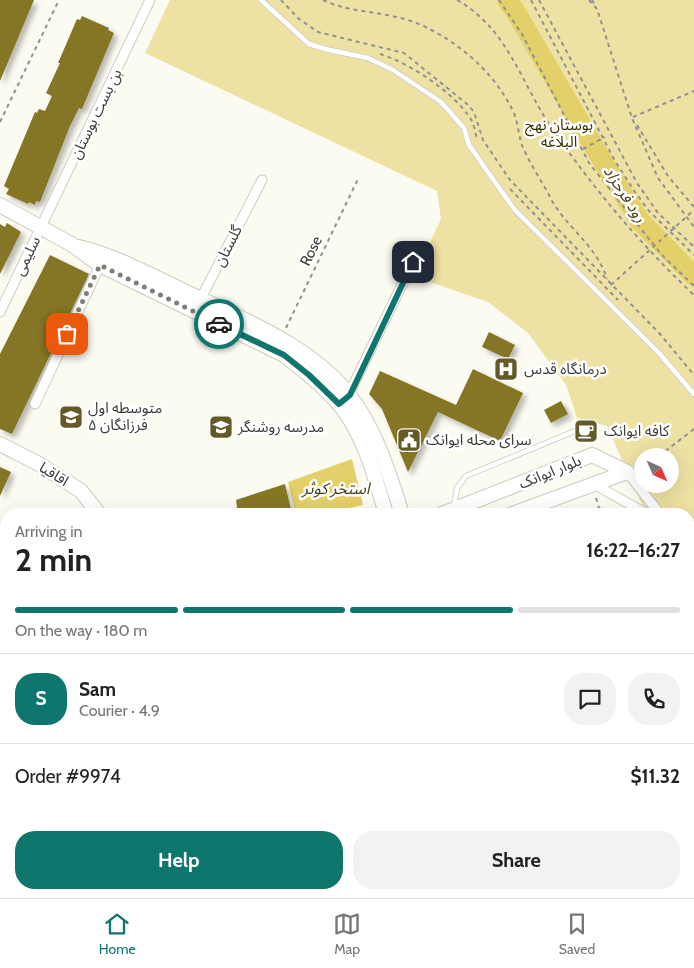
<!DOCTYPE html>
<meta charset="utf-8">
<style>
body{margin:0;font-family:Cabin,"Noto Sans Arabic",sans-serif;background:#f2f2f2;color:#222;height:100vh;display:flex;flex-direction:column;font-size:19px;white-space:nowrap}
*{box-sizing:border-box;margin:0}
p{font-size:16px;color:#767676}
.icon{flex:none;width:28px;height:28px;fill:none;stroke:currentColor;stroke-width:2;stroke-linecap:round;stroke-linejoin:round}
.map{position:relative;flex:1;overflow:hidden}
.panel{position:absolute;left:0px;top:508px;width:695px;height:391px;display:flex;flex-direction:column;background:#fff;border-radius:20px 20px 0 0;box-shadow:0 5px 20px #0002}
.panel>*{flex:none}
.needle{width:32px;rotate:135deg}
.tools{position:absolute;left:634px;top:448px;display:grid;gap:10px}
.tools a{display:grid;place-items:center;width:45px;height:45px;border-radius:50%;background:#fff;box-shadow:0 5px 20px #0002;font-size:25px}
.pin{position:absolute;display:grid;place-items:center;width:42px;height:42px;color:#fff;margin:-21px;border-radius:10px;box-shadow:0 2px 8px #0006}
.courier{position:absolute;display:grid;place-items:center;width:50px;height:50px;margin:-25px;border:4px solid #0f766e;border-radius:50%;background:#fff;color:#222;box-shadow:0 1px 6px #0007}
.head em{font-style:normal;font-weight:700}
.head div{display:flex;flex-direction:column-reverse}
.head{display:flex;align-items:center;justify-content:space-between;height:85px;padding:0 15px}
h1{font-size:32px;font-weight:700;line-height:38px}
.bar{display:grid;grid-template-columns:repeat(4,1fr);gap:8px 5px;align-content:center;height:60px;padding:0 15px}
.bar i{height:6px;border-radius:4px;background:#e0e0e0}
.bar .active{background:#0f766e}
.bar p{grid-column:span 4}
.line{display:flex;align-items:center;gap:12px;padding:0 15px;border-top:1px solid #e0e0e0}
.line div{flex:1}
.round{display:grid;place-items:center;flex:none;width:52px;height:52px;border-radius:20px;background:#f2f2f2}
.primary-button{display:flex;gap:10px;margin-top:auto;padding:10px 15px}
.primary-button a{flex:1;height:58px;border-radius:20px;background:#0f766e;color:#fff;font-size:20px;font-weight:700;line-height:58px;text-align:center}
.primary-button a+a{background:#f2f2f2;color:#222}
.tab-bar{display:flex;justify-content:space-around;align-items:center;height:70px;border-top:1px solid #e0e0e0;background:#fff;font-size:14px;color:#767676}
.tab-bar a{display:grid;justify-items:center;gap:2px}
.tab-bar .active{color:#0f766e}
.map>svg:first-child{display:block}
</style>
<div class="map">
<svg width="694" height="898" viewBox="0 0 694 898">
<defs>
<filter id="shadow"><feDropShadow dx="4" dy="4" stdDeviation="2.5" flood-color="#0004"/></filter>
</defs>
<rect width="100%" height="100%" fill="#fcfbf2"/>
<g fill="#ede1a3" fill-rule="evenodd">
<path d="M170,0h524v579l-5,-7v-58h-43l-39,-88 -30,-8 -11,-33 -38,-52 -40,-31 -64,-22 8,-17 -3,-19 12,-25 -4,-28 -292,-138zM642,456h28v28h-28z"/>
<polygon points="4,882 6,884 6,892 15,893 21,898 0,898 0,883"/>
</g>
<polygon fill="#e3d068" points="352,459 363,505 322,514 296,514 288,482"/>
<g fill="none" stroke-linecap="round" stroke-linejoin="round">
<polyline stroke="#e3d068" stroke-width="20" points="507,0 517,14 596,150 640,221 694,276"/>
</g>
<g fill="#857625" filter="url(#shadow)">
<polygon points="0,0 34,0 0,81"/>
<polygon points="82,16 109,28 108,30 114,33 82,109 79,108 70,126 40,202 36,201 35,205 29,202 28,204 6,194 9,189 4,186 35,112 37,113 39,109 45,111 52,96 46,93 60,63 58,63 77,19 80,20"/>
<polygon points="7,223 21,232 0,274 0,224 5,227"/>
<polygon points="50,255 89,274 12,434 0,429 0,354"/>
<polygon points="489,332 515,345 508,359 482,347"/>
<polygon points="473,369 523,393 500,441 438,412 408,472 382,409 369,394 380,371 456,405"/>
<polygon points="561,401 568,414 551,423 544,410"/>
<polygon points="0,467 11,472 0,496"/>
<polygon points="285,484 292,514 238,514 236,500"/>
</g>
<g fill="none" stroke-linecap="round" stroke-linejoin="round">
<g stroke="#cdcbc2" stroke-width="6">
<g id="lane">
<polyline points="261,0 309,44 325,49 368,58 393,70 441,102 464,128 469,145 514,209 659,353 694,394"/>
<polyline points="454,506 457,488 466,476 580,429"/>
</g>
</g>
<g stroke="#cdcbc2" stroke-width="11">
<g id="street">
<polyline points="199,302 262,180"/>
<polyline points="0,312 150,0"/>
<polyline points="347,398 413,262"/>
<polyline points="35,404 100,265"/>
<polyline points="627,472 660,514"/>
<polyline points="592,483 647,514"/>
<polyline points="689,551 694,557"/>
<polyline points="689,855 694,845"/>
<polyline points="110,898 114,892"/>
<polyline points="309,898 314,892"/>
<polyline points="666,898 669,892"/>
</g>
</g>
<g stroke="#cdcbc2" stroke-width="16">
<g id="secondary">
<path d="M0,205l71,39 29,21 184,90c19,15 39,30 55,49 25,30 36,73 47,110"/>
<path d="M79,247c37,9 71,28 105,44 56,27 128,55 166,105 26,34 39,77 52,118"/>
<polyline points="0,444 39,464 81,491 99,514"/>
<polyline points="442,514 592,455 627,472"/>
<polyline points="512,514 627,472"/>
<polyline points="0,632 6,629"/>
<polyline points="0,660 6,657"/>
<polyline points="532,892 535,898"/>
<polyline points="549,892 552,898"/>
</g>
</g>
<g stroke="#92928c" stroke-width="2" stroke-dasharray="4 4" stroke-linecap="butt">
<polyline points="281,0 299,19 318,32 404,53 467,104 474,112 483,140 510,180 660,334 694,375"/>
<path d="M323,0c27,13 59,11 88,21 41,15 81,48 101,88 6,11 6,24 10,36 7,18 20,36 29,54 15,28 46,47 56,80"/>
<path d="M457,0c51,29 63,81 94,127 42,61 89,117 143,168"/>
<polyline points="499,0 522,34 589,163 661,254 694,286"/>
<polyline points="531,0 615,161 635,192 649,211 694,255"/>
<polyline points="539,0 637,183 658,213 694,247"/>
<polyline points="589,0 597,9 632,118 658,178 694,227"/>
<polyline points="592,0 595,5"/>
<path d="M380,54c29,9 70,36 88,61 6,7 7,16 9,25"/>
<polyline points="633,117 694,91"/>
<polyline points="0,122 59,0"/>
<polyline points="637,125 668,176 694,207"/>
<polyline points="583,149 605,137"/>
<polyline points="510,189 618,300"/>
<polyline points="286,328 358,179"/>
<polyline points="659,456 694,429"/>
<polyline points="596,498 599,508 614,514"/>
<polyline points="689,571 694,576"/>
<polyline points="0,613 6,610"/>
</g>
<use href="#lane" stroke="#fff" stroke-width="4.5"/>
<use href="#street" stroke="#fff" stroke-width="9"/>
<use href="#secondary" stroke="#fff" stroke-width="14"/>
<polyline stroke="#92928c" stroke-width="2" stroke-dasharray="4 4" stroke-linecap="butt" points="611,285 694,210"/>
</g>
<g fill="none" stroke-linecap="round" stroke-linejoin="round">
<polyline stroke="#7f7e78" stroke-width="5" stroke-dasharray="0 9" points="67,334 100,265 219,324"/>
<polyline stroke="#0f766e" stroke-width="6" points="219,324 284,355 309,375 339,404 350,395 413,262"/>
</g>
<defs>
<g id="hospital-square" transform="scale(1.25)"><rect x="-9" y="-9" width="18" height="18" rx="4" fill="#635a27" stroke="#fff"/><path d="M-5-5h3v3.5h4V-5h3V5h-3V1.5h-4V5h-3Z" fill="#fff"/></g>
<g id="school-square" transform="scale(1.25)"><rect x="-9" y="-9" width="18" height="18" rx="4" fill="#635a27" stroke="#fff"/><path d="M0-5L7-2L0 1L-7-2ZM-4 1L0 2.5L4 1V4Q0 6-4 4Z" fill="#fff"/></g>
<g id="cafe-square" transform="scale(1.25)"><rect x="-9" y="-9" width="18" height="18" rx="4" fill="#635a27" stroke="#fff"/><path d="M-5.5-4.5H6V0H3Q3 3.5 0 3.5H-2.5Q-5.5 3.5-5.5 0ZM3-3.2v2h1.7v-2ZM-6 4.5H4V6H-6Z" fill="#fff"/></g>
<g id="civic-square" transform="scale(1.25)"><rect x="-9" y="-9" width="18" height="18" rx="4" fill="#635a27" stroke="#fff"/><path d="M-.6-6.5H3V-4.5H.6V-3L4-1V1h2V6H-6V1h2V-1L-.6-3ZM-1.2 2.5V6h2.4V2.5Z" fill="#fff"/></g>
</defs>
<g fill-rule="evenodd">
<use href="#hospital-square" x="506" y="369"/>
<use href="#school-square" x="71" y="417"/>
<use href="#school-square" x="221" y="427"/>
<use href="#cafe-square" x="586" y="431"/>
<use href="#civic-square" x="409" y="440"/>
</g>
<g text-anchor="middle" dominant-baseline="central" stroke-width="5" stroke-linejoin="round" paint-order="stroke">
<g font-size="15" fill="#3b3b37" stroke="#fff">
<text transform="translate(96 114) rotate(-64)">بن بست بوستان</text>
<text transform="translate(228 246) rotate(-63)">گلستان</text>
<text transform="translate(311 251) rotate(-64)">Rose</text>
<text transform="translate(27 256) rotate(-64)">سلیمی</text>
<text transform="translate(550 472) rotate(-22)">بلوار ایوانک</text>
<text transform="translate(54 474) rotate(32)">اقاقیا</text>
</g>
<g font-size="15" fill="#383001" stroke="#fff">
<text x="559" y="125">بوستان نهج<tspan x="559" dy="17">البلاغه</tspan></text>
</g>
<g font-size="15" fill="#3b3b37" stroke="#fff" text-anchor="start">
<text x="524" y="369">درمانگاه قدس</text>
<text x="88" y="408">متوسطه اول<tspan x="88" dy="17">فرزانگان ۵</tspan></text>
<text x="238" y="427">مدرسه روشنگر</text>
<text x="604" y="431">کافه ایوانک</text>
<text x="426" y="440">سرای محله ایوانک</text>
</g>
<g font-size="16" font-style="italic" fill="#473f13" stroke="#fff">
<text transform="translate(625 194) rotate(57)">رود فرحزاد</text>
<text x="336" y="488">استخر کوثر</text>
</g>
</g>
</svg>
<div class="tools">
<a><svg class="needle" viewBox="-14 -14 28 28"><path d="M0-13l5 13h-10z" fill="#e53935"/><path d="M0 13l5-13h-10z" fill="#767676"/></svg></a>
</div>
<div class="pin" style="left:67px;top:334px;background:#ea580c"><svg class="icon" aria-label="bag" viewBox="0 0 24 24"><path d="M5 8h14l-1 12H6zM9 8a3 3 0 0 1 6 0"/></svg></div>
<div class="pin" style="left:413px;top:262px;background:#1f2937"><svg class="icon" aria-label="home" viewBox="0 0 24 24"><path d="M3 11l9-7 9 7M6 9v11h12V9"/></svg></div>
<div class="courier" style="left:219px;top:324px"><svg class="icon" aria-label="car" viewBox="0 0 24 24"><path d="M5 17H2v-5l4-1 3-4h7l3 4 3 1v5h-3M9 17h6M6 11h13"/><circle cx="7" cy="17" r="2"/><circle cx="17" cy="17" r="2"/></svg></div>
<section class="panel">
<div class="head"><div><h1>2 min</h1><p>Arriving in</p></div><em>16:22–16:27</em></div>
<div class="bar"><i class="active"></i><i class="active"></i><i class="active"></i><i></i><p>On the way · 180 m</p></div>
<div class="line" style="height:90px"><b class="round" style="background:#0f766e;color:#fff">S</b><div><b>Sam</b><p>Courier · 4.9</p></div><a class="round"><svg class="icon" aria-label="chat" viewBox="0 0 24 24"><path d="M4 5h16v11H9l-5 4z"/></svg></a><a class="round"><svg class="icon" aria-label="phone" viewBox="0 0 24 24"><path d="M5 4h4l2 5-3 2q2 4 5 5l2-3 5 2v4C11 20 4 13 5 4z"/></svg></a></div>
<div class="line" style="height:65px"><div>Order #9974</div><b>$11.32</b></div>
<div class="primary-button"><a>Help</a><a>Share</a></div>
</section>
</div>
<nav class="tab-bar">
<a class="active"><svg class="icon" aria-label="home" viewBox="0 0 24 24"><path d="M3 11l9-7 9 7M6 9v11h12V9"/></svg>Home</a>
<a><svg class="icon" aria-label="map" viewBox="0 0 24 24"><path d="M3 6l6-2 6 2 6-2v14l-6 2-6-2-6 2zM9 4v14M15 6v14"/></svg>Map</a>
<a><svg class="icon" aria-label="saved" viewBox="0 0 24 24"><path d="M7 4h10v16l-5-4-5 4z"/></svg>Saved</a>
</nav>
